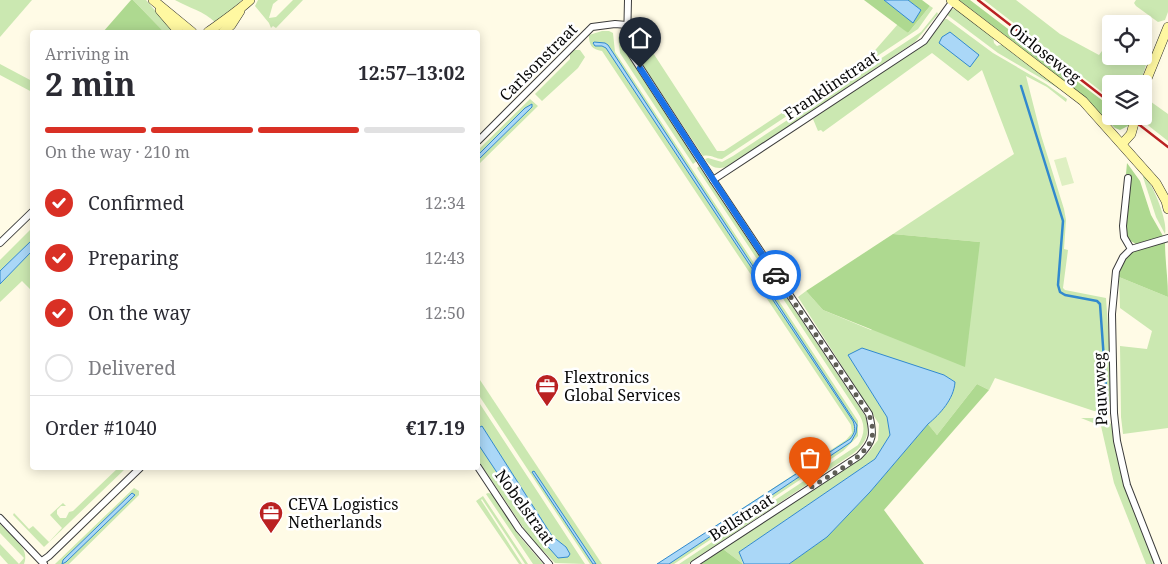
<!DOCTYPE html>
<meta charset="utf-8">
<style>
body{margin:0;font-family:"Noto Serif",serif;background:#f2f2f3;color:#2b2b33;height:100vh;display:flex;flex-direction:column;font-size:19px;white-space:nowrap}
*{box-sizing:border-box;margin:0}
p{font-size:16px;color:#7c7c81}
.icon{flex:none;width:28px;height:28px;fill:none;stroke:currentColor;stroke-width:2;stroke-linecap:round;stroke-linejoin:round}
.map{position:relative;flex:1;overflow:hidden}
.side{position:absolute;left:30px;top:30px;width:450px;height:440px;display:flex;flex-direction:column;background:#fff;border-radius:5px;box-shadow:0 2px 12px #0003}
.side>*{flex:none}
.tools{position:absolute;left:1102px;top:15px;display:grid;gap:10px}
.tools a{display:grid;place-items:center;width:50px;height:50px;border-radius:5px;background:#fff;box-shadow:0 2px 12px #0003;font-size:25px}
.pin{position:absolute;display:grid;place-items:center;width:42px;height:42px;color:#fff;margin:-51px -21px;border-radius:50% 50% 50% 0;rotate:-45deg;box-shadow:0 0 5px #0007}
.pin .icon{rotate:45deg}
.courier{position:absolute;display:grid;place-items:center;width:50px;height:50px;margin:-25px;border:4px solid #1a73e8;border-radius:50%;background:#fff;color:#222;box-shadow:0 1px 6px #0007}
.headline em{font-style:normal;font-weight:700}
.headline div{display:flex;flex-direction:column-reverse}
.headline{display:flex;align-items:center;justify-content:space-between;height:85px;padding:0 15px}
h1{font-size:32px;font-weight:700;line-height:38px}
.bar{display:grid;grid-template-columns:repeat(4,1fr);gap:8px 5px;align-content:center;height:60px;padding:0 15px}
.bar i{height:6px;border-radius:4px;background:#e1e1e2}
.bar .active{background:#d93025}
.bar p{grid-column:span 4}
.line{display:flex;align-items:center;gap:12px;padding:0 15px;border-top:1px solid #e1e1e2}
.line div{flex:1}
ol{padding:0 15px;list-style:none}
li{display:flex;align-items:center;gap:15px;height:55px}
li p{margin-inline-start:auto}
li .icon{padding:5px;border-radius:50%;background:#d93025;color:#fff;stroke-width:4}
li:last-child{color:#7c7c81}
li i{width:28px;height:28px;border:2px solid #e1e1e2;border-radius:50%}
.map>svg:first-child{display:block}
</style>
<div class="map">
<svg width="1168" height="564" viewBox="0 0 1168 564">
<rect width="100%" height="100%" fill="#fffbe6"/>
<g fill="#cbe8b1">
<polygon points="0,0 32,0 0,37"/>
<polygon points="133,0 146,0 174,32 164,32"/>
<path d="M175,0h67l-26,23c-12,-12 -27,-15 -41,-23z"/>
<polygon points="258,0 278,0 273,4 269,18 276,17 293,0 303,0 276,28 273,26 271,28 269,23 255,6"/>
<polygon points="984,0 1016,0 1060,34 1099,55 1110,40 1111,56 1139,56 1140,59 1146,65 1140,84 1111,84 1111,99"/>
<polygon points="1136,0 1168,0 1168,12 1165,20 1158,22 1136,6 1134,3"/>
<path d="M930,6l3,2 -15,21 -196,130c-7,0 -11,-5 -19,-3l-70,-106 -3,-18 1,-13 86,132h7l108,-71 38,-24 28,-32 10,9z"/>
<polygon points="953,9 958,10 993,36 994,43 997,46 1003,44 1063,91 998,53 946,14 949,11"/>
<path d="M937,12l1,2 -23,28 -186,124c-11,4 -18,2 -24,-7l3,-1 14,4 11,-6 188,-124z"/>
<path d="M945,19h2l46,34 53,31 21,15 -1,3 -19,-15 -21,-11 15,59 23,74 2,11 -2,29 4,1 -5,38 2,2 41,8 4,57v48c-5,6 -8,9 -16,8l-99,-33 -6,12 -12,-6 -40,51 -9,-11c12,-10 26,-25 27,-42l-11,-7 -96,-20 39,62 3,18 -15,24 -136,93 4,12 -20,-15 145,-96 10,-13 1,-16 -81,-127 8,-6 17,19 48,20 109,-88 -87,-8 121,-80 -32,-84 -14,11 -36,-28 -109,79 -2,-2 -3,1 -5,-12 4,-3 108,-73z"/>
<path d="M602,31h7l4,2 2,19 243,369v15l-15,15 -169,113h-16l188,-124 6,-7 -1,-8 -249,-374c-10,-2 -13,-5 -13,-16z"/>
<polygon points="618,36 625,51 697,161 693,164 620,53"/>
<polygon points="574,50 580,50 585,57 578,68 542,101 535,94 570,59 570,54"/>
<polygon points="0,64 32,81 32,92 0,75"/>
<polygon points="530,99 538,106 478,165 478,160 532,107 525,108 478,155 478,150"/>
<polygon points="1147,99 1168,114 1168,141 1140,119 1141,116 1144,116 1144,108"/>
<path d="M699,166l167,251c4,16 1,25 -12,36l-166,111h-9l179,-119c8,-13 7,-22 -1,-34l-160,-243z"/>
<path d="M1144,174c9,11 24,47 21,60l-9,-17 -13,-40z"/>
<polygon points="32,228 32,240 0,271 0,260"/>
<polygon points="32,251 32,291 22,281 0,302 0,284"/>
<polygon points="1119,277 1168,297 1168,428 1123,434 1121,417 1120,346 1147,349 1152,331 1120,308"/>
<polygon points="478,377 602,564 590,564 478,394"/>
<polygon points="478,401 585,564 555,563 531,539 478,460 478,444 542,540 566,547 552,536 482,426 478,428"/>
<polygon points="1081,418 1105,418 1111,424 1120,467 1156,564 1146,564 1114,483 1101,426"/>
<polygon points="118,468 126,468 44,547 13,515 14,513 29,529 33,526 49,542 62,528 50,515 63,503 66,506 61,506 57,510 57,514 60,518 66,518 69,512 73,511"/>
<polygon points="134,488 139,491 139,495 69,564 63,564 134,495 132,493 63,560 62,564 55,564"/>
<polygon points="488,493 492,494 520,537 543,564 533,564 486,494"/>
<polygon points="483,496 528,564 525,564 482,499 481,500 522,564 519,564 476,501"/>
<path d="M0,524c10,11 31,24 24,40h-16l-8,-9v-11l19,20 5,-6 -24,-25z"/>
</g>
<g fill="#aed990">
<polygon points="131,0 133,0 164,32 128,32 126,30 123,32 103,32"/>
<polygon points="864,0 884,0 913,22 921,10 908,0 922,0 930,6 908,33"/>
<polygon points="959,0 970,0 1111,107 1111,116 1123,116 1130,122 1128,126 1120,130 1115,128 1071,86"/>
<polygon points="1127,163 1140,181 1151,215 1163,236 1136,244 1127,239 1126,234 1131,177 1126,174"/>
<polygon points="893,234 980,242 965,367 823,310 806,291"/>
<path d="M1165,242c0,19 3,36 3,55l-49,-20c3,-26 22,-31 46,-35z"/>
<polygon points="977,384 989,390 884,510 924,564 789,564 827,537 870,492 928,424 937,435"/>
<polygon points="723,549 743,564 701,564"/>
</g>
<polygon fill="#deefc2" points="1066,157 1074,183 1062,186 1054,160"/>
<g fill="#aad7f7" stroke="#3189ce">
<polygon points="884,0 908,0 921,10 913,23"/>
<polygon points="950,32 979,55 970,67 939,43 942,37"/>
<path d="M594,42l11,1 3,2 249,380 -1,8 -5,9 -182,122h-12l193,-125c5,-6 6,-10 3,-18l-247,-373 -4,-2h-7l-2,-3z"/>
<polygon points="532,104 532,107 478,160 478,155 525,108"/>
<polygon points="32,240 32,251 0,284 0,271"/>
<path d="M862,348l82,27 11,7c-1,17 -15,32 -27,42l-58,68 -43,45 -38,27h-45l-5,-12 136,-93 15,-24 -3,-18 -39,-62z"/>
<polygon points="482,426 552,536 566,547 570,554 568,557 558,558 542,540 478,444 478,428"/>
<polygon points="534,471 596,564 593,564 532,472"/>
<polygon points="132,493 135,495 66,562 62,564 63,560"/>
</g>
<g fill="none" stroke-linecap="round" stroke-linejoin="round">
<polyline stroke="#3189ce" stroke-width="2.5" points="1021,86 1063,221 1058,285 1060,292 1065,295 1097,301 1100,304 1107,402"/>
<g stroke="#3c3c3c" stroke-width="8">
<g id="street">
<path d="M628,0l-1,43 3,9 83,128 156,234c5,20 5,27 -10,42l-165,108"/>
<polyline points="478,141 592,27 615,24 627,25"/>
<polyline points="1128,178 1123,226 1124,237 1131,249"/>
<polyline points="713,180 924,41 953,1"/>
<polyline points="0,243 32,212"/>
<polyline points="478,467 519,529 549,564"/>
<polyline points="0,518 44,564"/>
<polyline points="42,561 49,556 140,468"/>
<polyline points="1158,564 1127,485 1117,441 1114,413 1112,314 1116,271 1123,257 1131,249 1168,238"/>
</g>
</g>
<g stroke="#2b2b2b" stroke-width="10">
<g id="secondary">
<polyline points="153,0 192,32"/>
<polyline points="951,0 1083,101 1156,183 1166,201 1168,209"/>
<polyline points="160,10 179,32"/>
<path d="M208,32c14,-10 29,-20 42,-32"/>
<polyline points="223,32 231,25 240,11"/>
<polyline points="1144,86 1168,27"/>
<polyline points="1122,144 1131,134 1136,116"/>
</g>
</g>
<use href="#street" stroke="#fff" stroke-width="6"/>
<use href="#secondary" stroke="#fff8a1" stroke-width="9"/>
<g stroke="#ba2122" stroke-width="2.5">
<polyline points="978,0 1111,103"/>
<polyline points="1128,116 1168,147"/>
</g>
</g>
<g fill="none" stroke-linecap="round" stroke-linejoin="round">
<path stroke="#5f5e56" stroke-width="5" stroke-dasharray="0 9" d="M776,275l93,139c2,7 5,15 3,23 -4,20 -46,40 -62,51"/>
<polyline stroke="#1a73e8" stroke-width="6" points="640,68 776,275"/>
</g>
<defs>
<g id="office-pin" transform="scale(1.25)"><path d="M0 17L-7.5 6A9.5 9.5 0 1 1 7.5 6Z" fill="#ba2122" stroke="#fff"/><path d="M-6-3h4V-5.5h4V-3h4V5H-6ZM-1-4.5V-3h2v-1.5ZM-6 0V1H6V0Z" fill="#fff"/></g>
</defs>
<g fill-rule="evenodd">
<use href="#office-pin" x="547" y="386"/>
<use href="#office-pin" x="271" y="513"/>
</g>
<g text-anchor="middle" dominant-baseline="central" stroke-width="5" stroke-linejoin="round" paint-order="stroke">
<g font-size="16" fill="#090909" stroke="#fff">
<text transform="translate(1045 53) rotate(38)">Oirloseweg</text>
<text transform="translate(538 62) rotate(-45)">Carlsonstraat</text>
<text transform="translate(831 85) rotate(-34)">Franklinstraat</text>
<text transform="translate(1100 389) rotate(-92)">Pauwweg</text>
<text transform="translate(525 507) rotate(54)">Nobelstraat</text>
<text transform="translate(741 517) rotate(-33)">Bellstraat</text>
</g>
<g font-size="16" fill="#090909" stroke="#fff" text-anchor="start">
<text x="564" y="377">Flextronics<tspan x="564" dy="18">Global Services</tspan></text>
<text x="288" y="504">CEVA Logistics<tspan x="288" dy="18">Netherlands</tspan></text>
</g>
</g>
</svg>
<div class="tools">
<a><svg class="icon" aria-label="locate" viewBox="0 0 24 24"><circle cx="12" cy="12" r="6"/><path d="M12 2v4M12 18v4M2 12h4M18 12h4"/></svg></a>
<a><svg class="icon" aria-label="layers" viewBox="0 0 24 24"><path d="M12 4l9 5-9 5-9-5zM3 14l9 5 9-5"/></svg></a>
</div>
<div class="pin" style="left:810px;top:488px;background:#ea580c"><svg class="icon" aria-label="bag" viewBox="0 0 24 24"><path d="M5 8h14l-1 12H6zM9 8a3 3 0 0 1 6 0"/></svg></div>
<div class="pin" style="left:640px;top:68px;background:#1f2937"><svg class="icon" aria-label="home" viewBox="0 0 24 24"><path d="M3 11l9-7 9 7M6 9v11h12V9"/></svg></div>
<div class="courier" style="left:776px;top:275px"><svg class="icon" aria-label="car" viewBox="0 0 24 24"><path d="M5 17H2v-5l4-1 3-4h7l3 4 3 1v5h-3M9 17h6M6 11h13"/><circle cx="7" cy="17" r="2"/><circle cx="17" cy="17" r="2"/></svg></div>
<section class="side">
<div class="headline"><div><h1>2 min</h1><p>Arriving in</p></div><em>12:57–13:02</em></div>
<div class="bar"><i class="active"></i><i class="active"></i><i class="active"></i><i></i><p>On the way · 210 m</p></div>
<ol>
<li><svg class="icon" aria-label="check" viewBox="0 0 24 24"><path d="M5 12l5 5 9-10"/></svg>Confirmed<p>12:34</p></li>
<li><svg class="icon" aria-label="check" viewBox="0 0 24 24"><path d="M5 12l5 5 9-10"/></svg>Preparing<p>12:43</p></li>
<li><svg class="icon" aria-label="check" viewBox="0 0 24 24"><path d="M5 12l5 5 9-10"/></svg>On the way<p>12:50</p></li>
<li><i></i>Delivered</li>
</ol>
<div class="line" style="height:65px"><div>Order #1040</div><b>€17.19</b></div>
</section>
</div>
